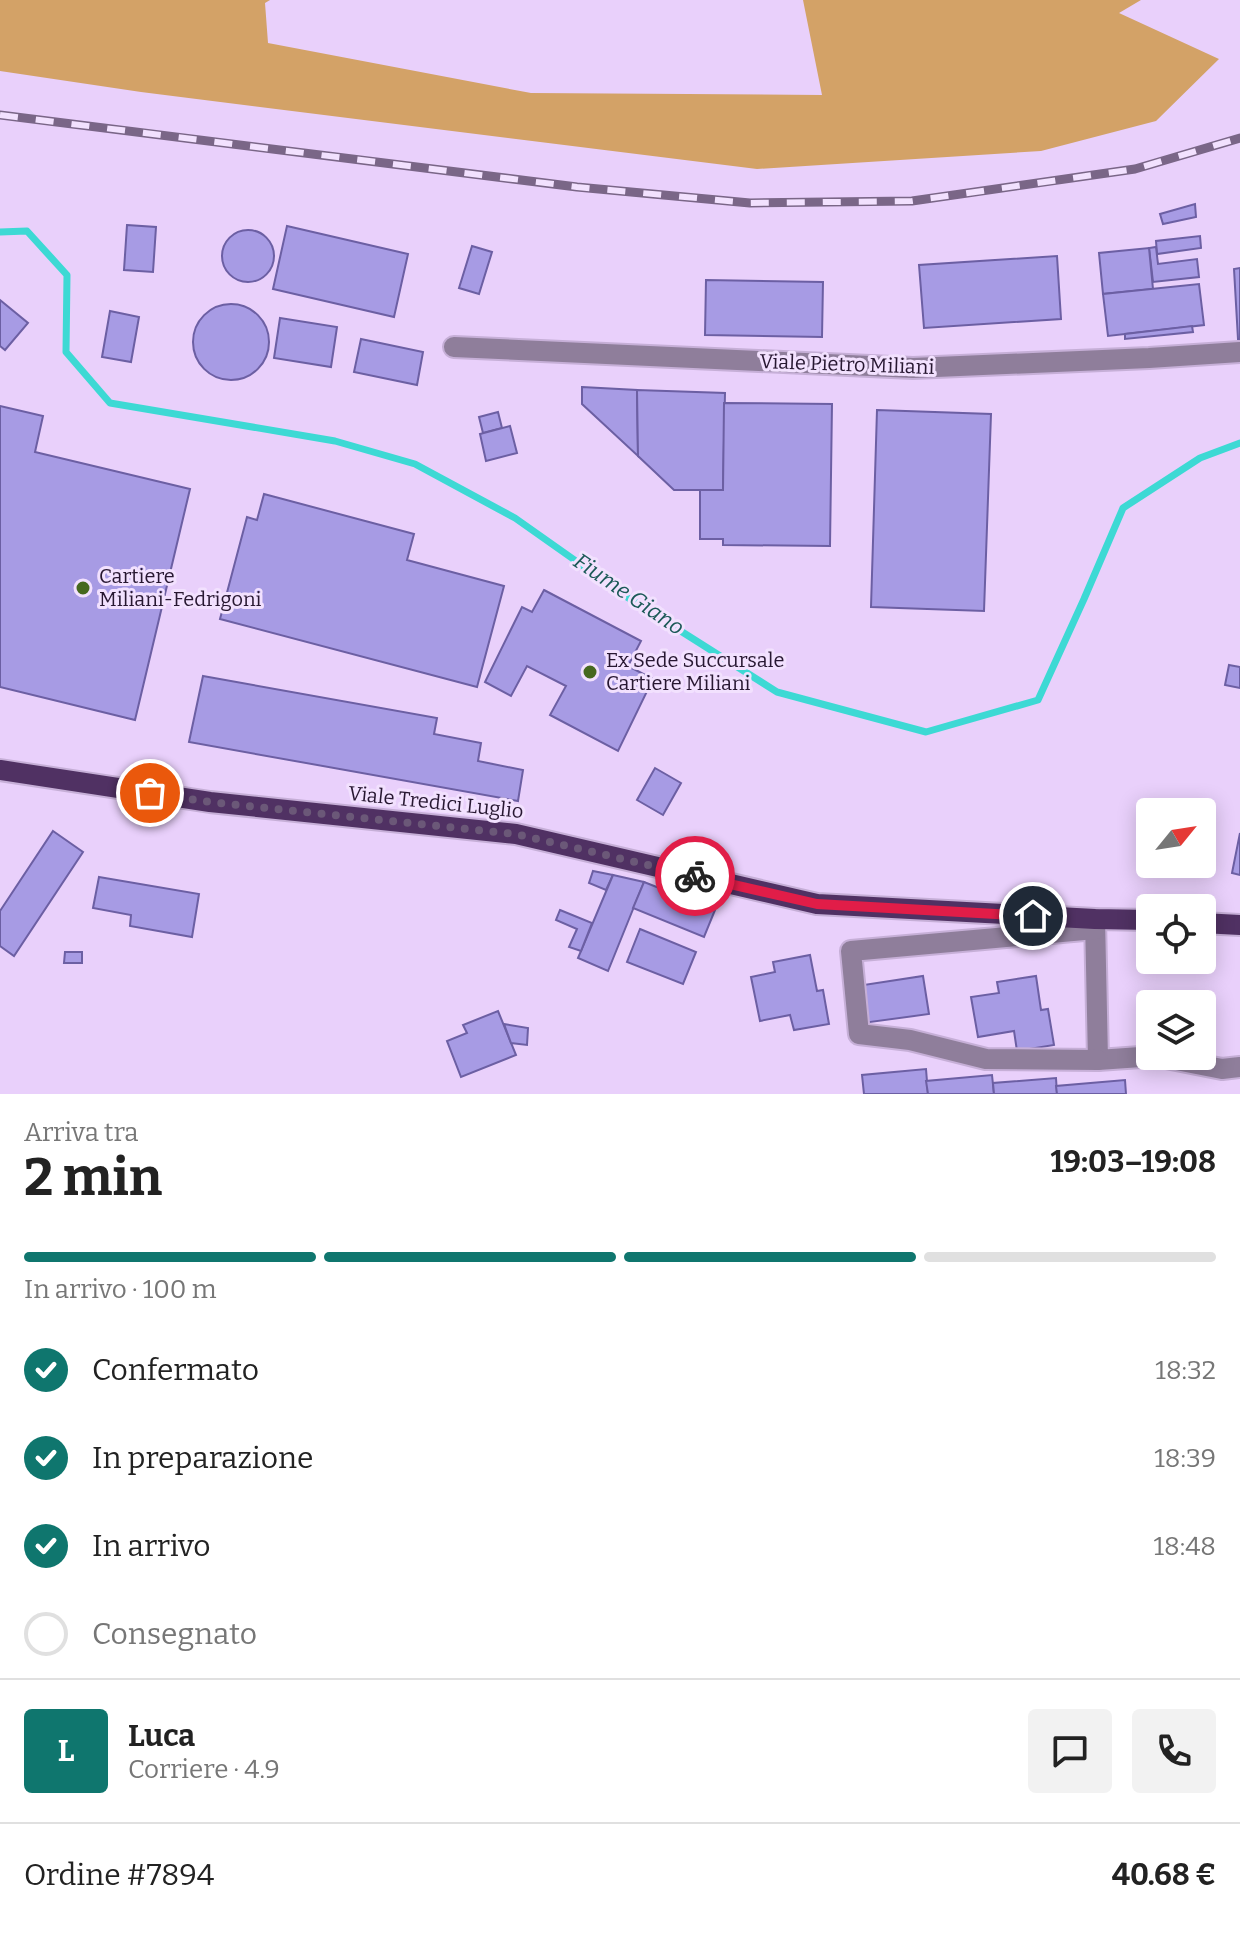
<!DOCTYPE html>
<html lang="it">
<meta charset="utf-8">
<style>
body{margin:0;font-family:Bitter,serif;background:#f2f2f2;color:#222;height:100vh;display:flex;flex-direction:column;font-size:30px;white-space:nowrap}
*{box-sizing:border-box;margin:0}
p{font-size:26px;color:#767676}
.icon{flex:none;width:44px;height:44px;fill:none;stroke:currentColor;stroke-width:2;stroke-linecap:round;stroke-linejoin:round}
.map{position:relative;height:1094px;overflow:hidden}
.panel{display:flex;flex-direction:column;background:#fff;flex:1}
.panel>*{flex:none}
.needle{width:52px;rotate:60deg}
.controls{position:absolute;left:1136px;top:798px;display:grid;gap:16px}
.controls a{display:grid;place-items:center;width:80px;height:80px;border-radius:8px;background:#fff;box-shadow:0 4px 20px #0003;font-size:40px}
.pin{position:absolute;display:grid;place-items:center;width:68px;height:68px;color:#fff;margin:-34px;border:4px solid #fff;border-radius:50%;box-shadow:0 2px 8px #0007}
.courier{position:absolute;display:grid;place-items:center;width:80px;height:80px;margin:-40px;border:6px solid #e11d48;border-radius:50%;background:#fff;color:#222;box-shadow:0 2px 10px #0007}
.summary em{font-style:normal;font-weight:700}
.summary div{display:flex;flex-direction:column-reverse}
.summary{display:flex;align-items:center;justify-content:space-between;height:136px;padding:0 24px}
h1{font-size:52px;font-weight:700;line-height:60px}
.bar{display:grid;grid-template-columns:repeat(4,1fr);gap:12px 8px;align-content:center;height:96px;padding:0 24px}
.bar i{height:10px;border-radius:6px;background:#e0e0e0}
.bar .selected{background:#0f766e}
.bar p{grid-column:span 4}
.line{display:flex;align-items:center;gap:20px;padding:0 24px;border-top:2px solid #e0e0e0}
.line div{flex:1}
.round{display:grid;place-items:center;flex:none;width:84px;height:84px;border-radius:8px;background:#f2f2f2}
ol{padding:0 24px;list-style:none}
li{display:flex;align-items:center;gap:24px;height:88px}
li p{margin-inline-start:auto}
li .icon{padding:8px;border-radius:50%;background:#0f766e;color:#fff;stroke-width:4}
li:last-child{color:#767676}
li i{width:44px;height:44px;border:4px solid #e0e0e0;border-radius:50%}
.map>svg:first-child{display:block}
</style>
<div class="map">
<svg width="1240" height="1094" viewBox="0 0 1240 1094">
<rect width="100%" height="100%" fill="#e9d0fb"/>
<polygon fill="#d3a267" points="0,0 270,0 265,3 268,43 531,93 822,95 803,0 1141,0 1119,13 1219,59 1156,121 1041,151 757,169 141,92 0,71"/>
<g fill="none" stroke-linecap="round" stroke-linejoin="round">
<polyline stroke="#3dd9d4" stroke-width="7" points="0,232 27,231 67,275 66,352 110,403 335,441 415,464 515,518 627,597 777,692 926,732 1038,700 1084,599 1123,508 1200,458 1240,443"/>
</g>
<g fill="#a79be4" stroke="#6c5fa3" stroke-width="2">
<polygon points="1195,204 1196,217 1163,224 1160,214"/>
<polygon points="127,225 156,227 153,272 124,270"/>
<polygon points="287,226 408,254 394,317 273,289"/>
<circle cx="248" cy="256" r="26"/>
<polygon points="1200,236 1201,248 1157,254 1156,241"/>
<polygon points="472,246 492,252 479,294 459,288"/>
<polygon points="1156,247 1158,264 1197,259 1199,277 1153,282 1149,248"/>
<polygon points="1149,248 1153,289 1103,294 1099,253"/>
<polygon points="1057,256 1061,319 924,328 919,265"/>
<polygon points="1240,268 1240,339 1238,339 1234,269"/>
<polygon points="706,280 823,282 822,337 705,335"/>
<polygon points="1199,284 1204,325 1108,336 1103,294"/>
<polygon points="0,300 28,323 5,350 0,346"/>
<circle cx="231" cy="342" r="38"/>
<polygon points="110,311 139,317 131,362 102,357"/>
<polygon points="280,318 337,327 331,367 274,358"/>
<polygon points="1192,326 1193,332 1125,339 1125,334"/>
<polygon points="361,339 423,352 417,385 354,372"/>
<polygon points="582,387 637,390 638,456 582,404"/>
<polygon points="637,390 725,393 723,490 674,490 638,456"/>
<polygon points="724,403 832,404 830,546 723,545 723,539 700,539 700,490 723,490"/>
<polygon points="0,406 43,416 35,452 190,489 135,720 0,687"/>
<polygon points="877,410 991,414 984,611 871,607"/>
<polygon points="498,412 502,428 483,433 479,417"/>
<polygon points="510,426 517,453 486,461 480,434"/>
<polygon points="264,494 414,534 407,560 504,586 477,687 220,619 247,517 257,520"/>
<polygon points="544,590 641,641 628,666 653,679 618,751 550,715 566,686 527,666 511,696 485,682 522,607 532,612"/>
<polygon points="1229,665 1240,667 1240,688 1225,685"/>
<polygon points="203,676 437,718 434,734 481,743 478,761 523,770 518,801 189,742"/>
<polygon points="655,768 681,783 663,815 637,800"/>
<polygon points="53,831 83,852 14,956 0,946 0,911"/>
<polygon points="1240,833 1240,875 1232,873"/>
<polygon points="593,871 613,875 606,890 589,883"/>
<polygon points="613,875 644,882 608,971 578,958"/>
<polygon points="99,877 199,894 192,937 130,926 131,915 93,908"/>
<polygon points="644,882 715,910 704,937 633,908"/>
<polygon points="560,910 592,923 581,951 569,947 577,929 556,920"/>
<polygon points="640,929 696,952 683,984 627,962"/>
<polygon points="65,952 82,952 82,963 64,963"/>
<polygon points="810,955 817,991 823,990 829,1024 794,1030 790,1015 760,1021 751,977 775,972 773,962"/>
<polygon points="923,976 929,1014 863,1023 857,986"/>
<polygon points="1036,976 1041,1010 1048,1009 1054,1045 1017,1051 1014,1031 978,1037 971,997 999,993 997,982"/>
<polygon points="498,1011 516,1055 461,1077 447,1041 467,1033 463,1025"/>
<polygon points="504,1024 528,1028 527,1045 511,1043"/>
<polygon points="1202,1026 1215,1026 1214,1045 1202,1045"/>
<polygon points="926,1069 928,1094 864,1094 862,1075"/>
<polygon points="992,1075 994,1094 928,1094 926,1081"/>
<polygon points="1056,1078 1057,1094 994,1094 993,1083"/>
<polygon points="1125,1080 1126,1094 1057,1094 1056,1086"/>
</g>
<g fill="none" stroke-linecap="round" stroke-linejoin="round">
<g stroke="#c6afd7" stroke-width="24">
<g id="minor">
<polyline points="454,347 913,368 1149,358 1240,352"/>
<polyline points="1095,919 1098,1060 1155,1056"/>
<polyline points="1095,929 851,951 859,1034 910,1040 986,1059 1098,1060"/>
<polyline points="1156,1056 1222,1069 1240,1067"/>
</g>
</g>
<g stroke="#c6afd7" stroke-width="24">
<g id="major">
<polyline points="0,770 210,802 516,834 817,904 1095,919 1150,920"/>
<polyline points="1202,923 1240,925"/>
</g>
</g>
<use href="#minor" stroke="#8f7e9b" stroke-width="20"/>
<use href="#major" stroke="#503163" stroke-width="20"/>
<g stroke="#7a6687" stroke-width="9">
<polyline id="rail" points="0,115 577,187 750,203 912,201 1135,169 1240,138"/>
</g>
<use href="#rail" stroke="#f2e1fe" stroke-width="6" stroke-dasharray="18" stroke-linecap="butt"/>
</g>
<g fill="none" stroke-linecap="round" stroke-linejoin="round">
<polyline stroke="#6b5878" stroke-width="8" stroke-dasharray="0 14.4" points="150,793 210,802 516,834 695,876"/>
<polyline stroke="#e11d48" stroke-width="10" points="695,876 817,904 1033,916"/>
</g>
<g fill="#46681f" stroke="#f2e1fe" stroke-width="3">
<circle cx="83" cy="588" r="8"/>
<circle cx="590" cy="672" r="8"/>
</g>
<g text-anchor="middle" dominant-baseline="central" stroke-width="6" stroke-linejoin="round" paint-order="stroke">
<g font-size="20" fill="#271731" stroke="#f2e1fe">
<text transform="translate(847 364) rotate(2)">Viale Pietro Miliani</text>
<text transform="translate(436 802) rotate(6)">Viale Tredici Luglio</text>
</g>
<g font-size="20" fill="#271731" stroke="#f2e1fe" text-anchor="start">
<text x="99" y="576">Cartiere<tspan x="99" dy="23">Miliani-Fedrigoni</tspan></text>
<text x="606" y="660">Ex Sede Succursale<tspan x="606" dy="23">Cartiere Miliani</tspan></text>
</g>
<g font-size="22" font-style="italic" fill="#1b5957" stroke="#f2e1fe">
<text transform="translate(629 594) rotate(34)">Fiume Giano</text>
</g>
</g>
</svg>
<div class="controls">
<a><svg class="needle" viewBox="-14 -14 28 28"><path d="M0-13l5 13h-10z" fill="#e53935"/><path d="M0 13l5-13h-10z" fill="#767676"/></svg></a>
<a><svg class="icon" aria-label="locate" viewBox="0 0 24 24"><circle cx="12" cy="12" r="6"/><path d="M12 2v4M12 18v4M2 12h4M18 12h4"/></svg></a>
<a><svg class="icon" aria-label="layers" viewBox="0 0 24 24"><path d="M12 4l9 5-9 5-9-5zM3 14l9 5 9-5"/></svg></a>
</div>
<div class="pin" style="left:150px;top:793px;background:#ea580c"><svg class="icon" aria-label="bag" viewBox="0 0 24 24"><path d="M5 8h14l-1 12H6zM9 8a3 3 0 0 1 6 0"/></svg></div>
<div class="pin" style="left:1033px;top:916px;background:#1f2937"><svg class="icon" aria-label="home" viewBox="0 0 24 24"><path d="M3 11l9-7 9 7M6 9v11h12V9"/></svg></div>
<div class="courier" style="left:695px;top:876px"><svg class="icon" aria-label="bike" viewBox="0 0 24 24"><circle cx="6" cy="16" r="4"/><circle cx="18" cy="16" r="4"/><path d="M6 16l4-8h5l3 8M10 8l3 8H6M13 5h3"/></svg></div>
</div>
<section class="panel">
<div class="summary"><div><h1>2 min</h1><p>Arriva tra</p></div><em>19:03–19:08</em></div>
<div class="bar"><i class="selected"></i><i class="selected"></i><i class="selected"></i><i></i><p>In arrivo · 100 m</p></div>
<ol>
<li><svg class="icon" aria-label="check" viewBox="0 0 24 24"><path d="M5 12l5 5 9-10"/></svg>Confermato<p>18:32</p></li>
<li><svg class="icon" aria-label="check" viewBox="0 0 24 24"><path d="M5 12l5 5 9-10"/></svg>In preparazione<p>18:39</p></li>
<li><svg class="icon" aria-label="check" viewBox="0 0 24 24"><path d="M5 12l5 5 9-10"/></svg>In arrivo<p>18:48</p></li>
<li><i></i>Consegnato</li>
</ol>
<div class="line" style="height:144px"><b class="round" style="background:#0f766e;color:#fff">L</b><div><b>Luca</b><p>Corriere · 4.9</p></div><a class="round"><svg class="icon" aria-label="chat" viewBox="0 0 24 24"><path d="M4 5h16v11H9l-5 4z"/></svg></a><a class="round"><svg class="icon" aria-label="phone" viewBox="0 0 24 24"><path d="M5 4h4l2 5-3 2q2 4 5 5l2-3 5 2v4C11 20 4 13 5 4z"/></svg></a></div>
<div class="line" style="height:104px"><div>Ordine #7894</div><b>40.68 €</b></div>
</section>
